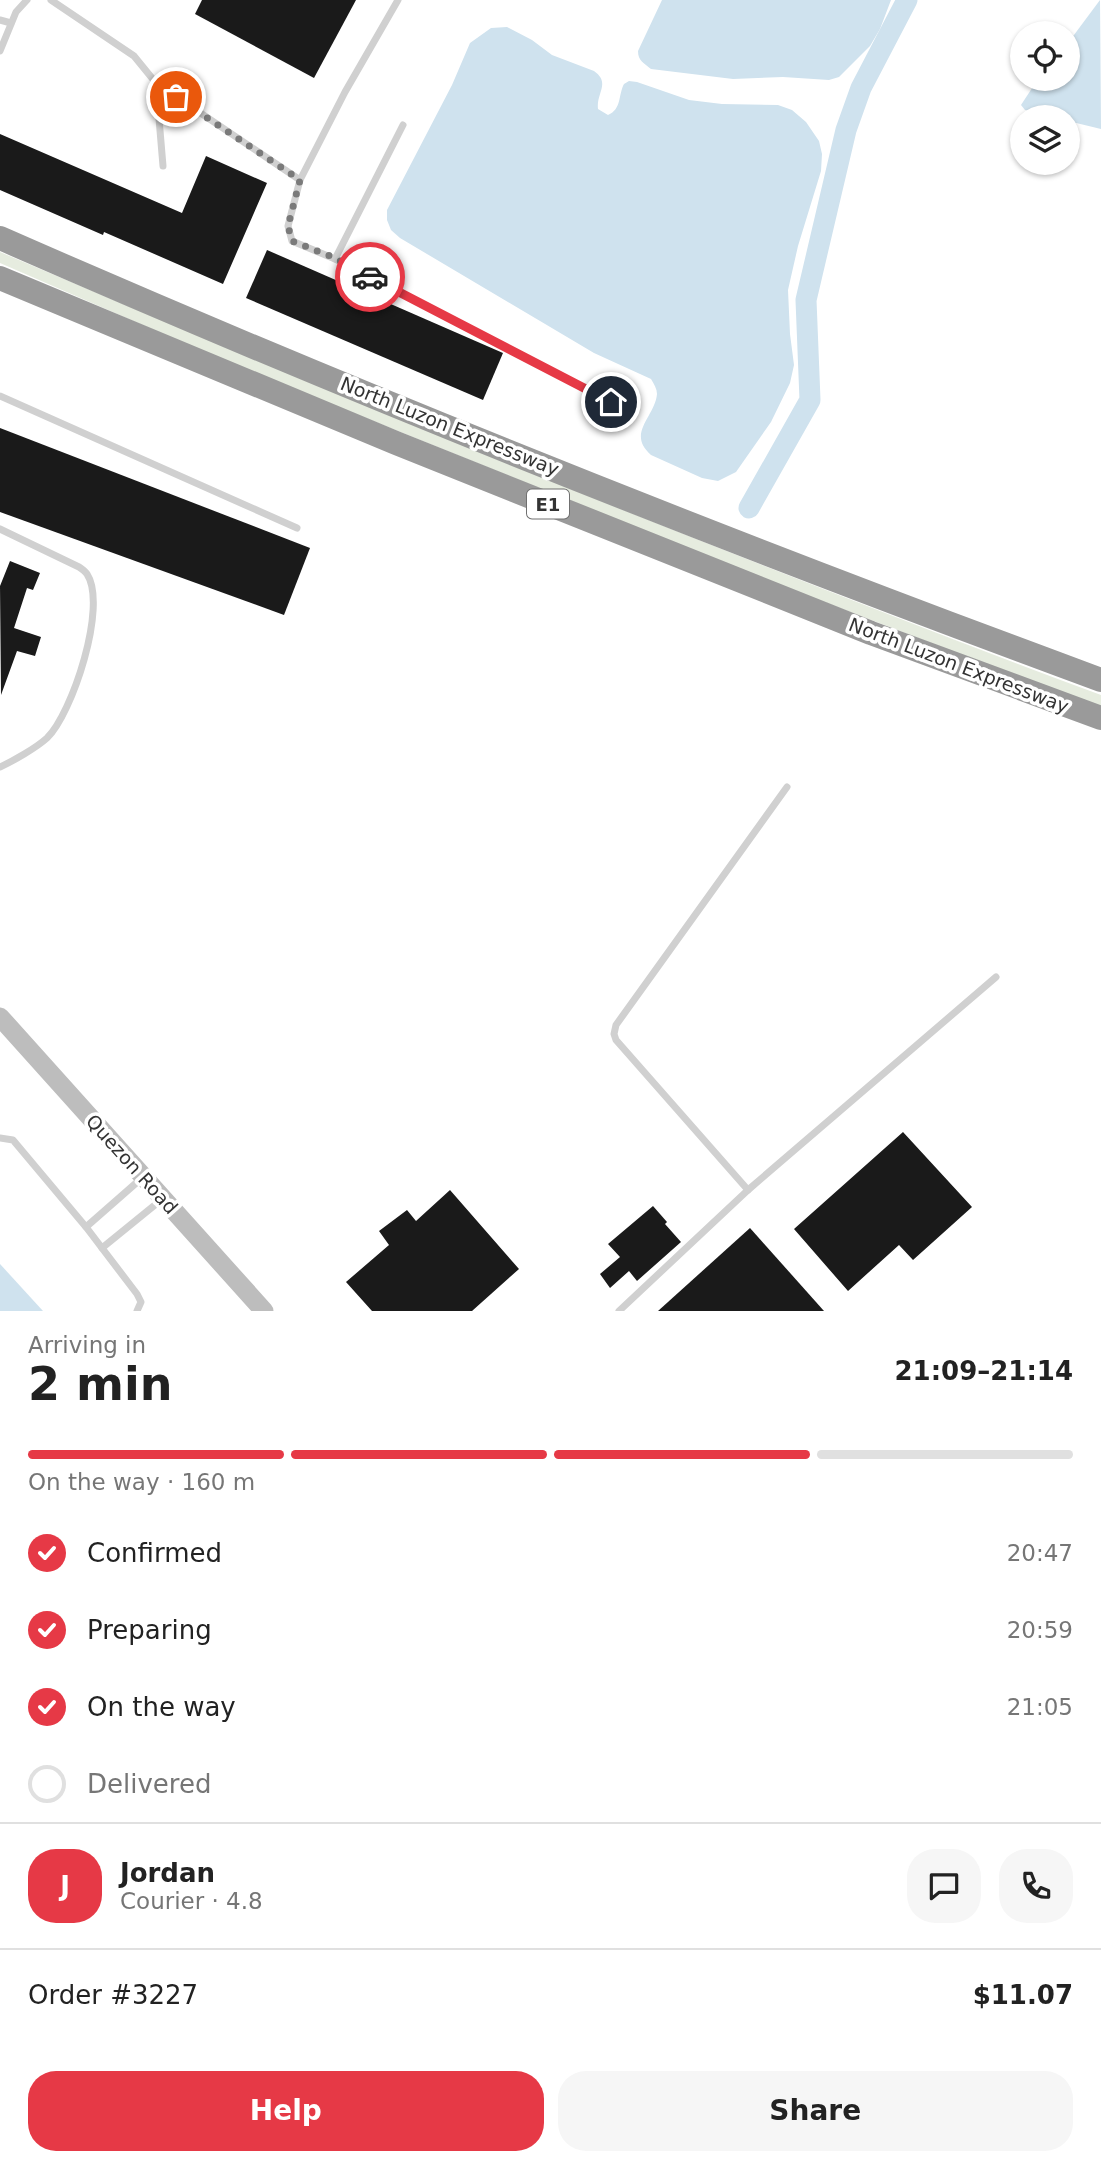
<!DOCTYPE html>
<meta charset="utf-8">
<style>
body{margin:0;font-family:"DejaVu Sans",sans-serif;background:#f6f6f6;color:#222;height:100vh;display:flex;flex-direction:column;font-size:26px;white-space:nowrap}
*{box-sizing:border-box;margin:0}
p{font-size:23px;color:#767676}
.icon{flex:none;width:38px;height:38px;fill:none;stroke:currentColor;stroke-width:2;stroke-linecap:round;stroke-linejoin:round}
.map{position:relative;height:1311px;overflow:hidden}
.panel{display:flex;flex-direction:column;background:#fff;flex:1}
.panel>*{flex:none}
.buttons{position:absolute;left:1010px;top:21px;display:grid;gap:14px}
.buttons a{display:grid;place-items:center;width:70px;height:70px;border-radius:50%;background:#fff;box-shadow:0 2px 5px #0004;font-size:35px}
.pin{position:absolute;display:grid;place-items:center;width:60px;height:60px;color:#fff;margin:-30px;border:4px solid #fff;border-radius:50%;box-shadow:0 2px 7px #0007}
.courier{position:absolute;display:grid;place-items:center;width:70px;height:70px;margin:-35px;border:5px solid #e63946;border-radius:50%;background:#fff;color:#222;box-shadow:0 2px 9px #0007}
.overview em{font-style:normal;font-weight:700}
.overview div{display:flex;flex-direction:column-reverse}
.overview{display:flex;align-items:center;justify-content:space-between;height:119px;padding:0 28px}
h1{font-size:46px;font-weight:700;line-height:52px}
.bar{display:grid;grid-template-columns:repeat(4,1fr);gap:10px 7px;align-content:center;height:84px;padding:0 28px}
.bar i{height:9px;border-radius:5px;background:#e0e0e0}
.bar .on{background:#e63946}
.bar p{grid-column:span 4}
.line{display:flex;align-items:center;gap:18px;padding:0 28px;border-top:2px solid #e0e0e0}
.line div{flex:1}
.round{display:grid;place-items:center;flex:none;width:74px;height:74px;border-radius:28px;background:#f6f6f6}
ol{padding:0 28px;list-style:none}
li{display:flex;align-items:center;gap:21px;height:77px}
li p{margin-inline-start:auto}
li .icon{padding:7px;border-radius:50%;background:#e63946;color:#fff;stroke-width:4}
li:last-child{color:#767676}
li i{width:38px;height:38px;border:4px solid #e0e0e0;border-radius:50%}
.primary-button{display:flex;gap:14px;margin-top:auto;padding:14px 28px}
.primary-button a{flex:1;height:80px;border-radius:28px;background:#e63946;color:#fff;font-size:28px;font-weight:700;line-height:80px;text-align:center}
.primary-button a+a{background:#f6f6f6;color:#222}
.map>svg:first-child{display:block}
</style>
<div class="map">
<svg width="1101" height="1311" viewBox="0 0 1101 1311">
<rect width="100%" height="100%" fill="#fff"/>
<path fill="#e6ecdf" d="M0,252c364,154 730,305 1101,443v13l-334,-128 -530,-214 -237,-103z"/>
<g fill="#cfe2ee">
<path d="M662,0h229l-11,29 -10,17 -31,31 -10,3 -46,-3 -50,2 -82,-10c-7,-6 -13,-8 -13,-18z"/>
<polygon points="1100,0 1101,129 1068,121 1068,117 1052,117 1025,110 1021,105 1038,79 1068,79 1068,43"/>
<path d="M507,27l25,13 20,15 42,16c17,12 2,22 4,38l10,6c14,-6 10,-20 16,-31l5,-3 8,1 52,18 33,4 56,1 14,5 14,12 13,19 3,13 -1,17 -23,75 -10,44 2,44 4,31 -4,18 -19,39 -35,50 -18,9 -16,-3 -51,-23c-25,-22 4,-38 6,-61 0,-5 -3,-10 -6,-15l-57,-26 -194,-115 -9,-8 -4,-10v-10l65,-125 18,-42 21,-15z"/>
<polygon points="0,1264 43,1311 0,1311"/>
</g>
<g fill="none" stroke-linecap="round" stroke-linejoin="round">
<polyline stroke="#cfe2ee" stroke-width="21" points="749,508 810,400 806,300 846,130 861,88 907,0"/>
</g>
<g fill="#1a1a1a">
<polygon points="202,0 356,0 314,78 195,14"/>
<polygon points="0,134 182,213 206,156 267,183 223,284 104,232 103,235 0,190"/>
<polygon points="267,250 503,353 483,400 246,298"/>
<polygon points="0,428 310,548 284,615 0,512"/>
<polygon points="10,561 40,573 33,590 27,588 14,628 41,637 35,656 17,651 1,695 0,586"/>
<polygon points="903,1132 972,1207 913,1260 899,1245 848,1291 794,1229"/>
<polygon points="450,1190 519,1269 472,1311 372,1311 346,1282 389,1245 379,1231 407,1210 416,1221"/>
<polygon points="653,1206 667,1222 665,1224 681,1242 637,1281 629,1271 610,1288 600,1274 620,1257 608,1244"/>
<polygon points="750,1228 824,1311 658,1311"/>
</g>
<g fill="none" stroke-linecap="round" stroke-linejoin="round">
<g stroke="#d0d0d0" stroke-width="7">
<polyline points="51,0 134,56 156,83 300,180 288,226 292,241 335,259 611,402"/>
<polyline points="0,20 11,23"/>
<polyline points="0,51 16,12 27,0"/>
<polyline points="156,83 163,166"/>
<polyline points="300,180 345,92 398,0"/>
<polyline points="335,259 403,125"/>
<polyline points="0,396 297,528"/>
<path d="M0,529l79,38c3,2 6,4 8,7 21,32 -15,140 -40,164 -11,10 -34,23 -47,29"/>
<polyline points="0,1138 13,1140 86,1227 137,1294 141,1302 137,1311"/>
<polyline points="748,1190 616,1040 614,1034 616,1025 787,787"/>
<polyline points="86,1227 143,1177"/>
<polyline points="102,1248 161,1200"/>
<polyline points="619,1311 748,1190 996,977"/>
</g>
<polyline stroke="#bdbdbd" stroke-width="19" points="0,1017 264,1311"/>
<g stroke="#9a9a9a" stroke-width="24">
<path d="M0,238c362,159 730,305 1101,442"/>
<polyline points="0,278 396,443 871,633 1101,718"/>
</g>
</g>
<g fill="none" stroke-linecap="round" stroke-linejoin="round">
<polyline stroke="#7a7a7a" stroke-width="7" stroke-dasharray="0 12.6" points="176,97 300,180 288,226 292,241 335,258 370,277"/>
<polyline stroke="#e63946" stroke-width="9" points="370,277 611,402"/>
</g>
<g text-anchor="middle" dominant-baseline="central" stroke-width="7" stroke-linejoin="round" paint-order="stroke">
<rect fill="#fff" stroke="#707070" stroke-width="2" x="527" y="489.5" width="42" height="29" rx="5"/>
<g font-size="18" font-weight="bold" fill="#333">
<text x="548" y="504">E1</text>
</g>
<g font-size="19" fill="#333" stroke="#fff">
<text transform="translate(450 426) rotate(22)">North Luzon Expressway</text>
<text transform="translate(959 665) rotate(21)">North Luzon Expressway</text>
<text transform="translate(132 1164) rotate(48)">Quezon Road</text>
</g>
</g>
</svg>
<div class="buttons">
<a><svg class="icon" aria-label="locate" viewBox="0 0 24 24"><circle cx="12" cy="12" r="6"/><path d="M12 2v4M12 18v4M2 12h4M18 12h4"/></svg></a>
<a><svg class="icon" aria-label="layers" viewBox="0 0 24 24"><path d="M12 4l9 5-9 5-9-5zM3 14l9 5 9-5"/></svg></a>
</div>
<div class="pin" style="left:176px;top:97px;background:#ea580c"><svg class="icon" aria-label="bag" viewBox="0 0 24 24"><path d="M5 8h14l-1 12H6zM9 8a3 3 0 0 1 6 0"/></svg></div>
<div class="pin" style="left:611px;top:402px;background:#1f2937"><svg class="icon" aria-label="home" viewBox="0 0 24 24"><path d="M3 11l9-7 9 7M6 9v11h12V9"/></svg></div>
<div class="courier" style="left:370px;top:277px"><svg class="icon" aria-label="car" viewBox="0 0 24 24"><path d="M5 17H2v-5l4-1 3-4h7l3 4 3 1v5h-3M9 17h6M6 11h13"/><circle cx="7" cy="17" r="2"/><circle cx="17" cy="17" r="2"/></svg></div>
</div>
<section class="panel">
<div class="overview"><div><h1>2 min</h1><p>Arriving in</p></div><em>21:09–21:14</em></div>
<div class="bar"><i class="on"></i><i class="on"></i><i class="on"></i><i></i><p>On the way · 160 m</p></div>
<ol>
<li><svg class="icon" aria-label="check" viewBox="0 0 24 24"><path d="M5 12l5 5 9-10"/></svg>Confirmed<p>20:47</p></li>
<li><svg class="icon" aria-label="check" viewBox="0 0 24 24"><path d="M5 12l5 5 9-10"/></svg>Preparing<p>20:59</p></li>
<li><svg class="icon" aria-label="check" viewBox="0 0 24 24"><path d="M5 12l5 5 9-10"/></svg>On the way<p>21:05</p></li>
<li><i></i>Delivered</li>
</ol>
<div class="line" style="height:126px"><b class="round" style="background:#e63946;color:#fff">J</b><div><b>Jordan</b><p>Courier · 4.8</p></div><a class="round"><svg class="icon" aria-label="chat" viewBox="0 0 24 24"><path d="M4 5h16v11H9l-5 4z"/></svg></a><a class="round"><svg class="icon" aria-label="phone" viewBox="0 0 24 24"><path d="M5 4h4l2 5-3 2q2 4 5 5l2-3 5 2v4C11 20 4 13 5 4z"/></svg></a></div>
<div class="line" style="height:91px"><div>Order #3227</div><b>$11.07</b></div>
<div class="primary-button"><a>Help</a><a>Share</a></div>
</section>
